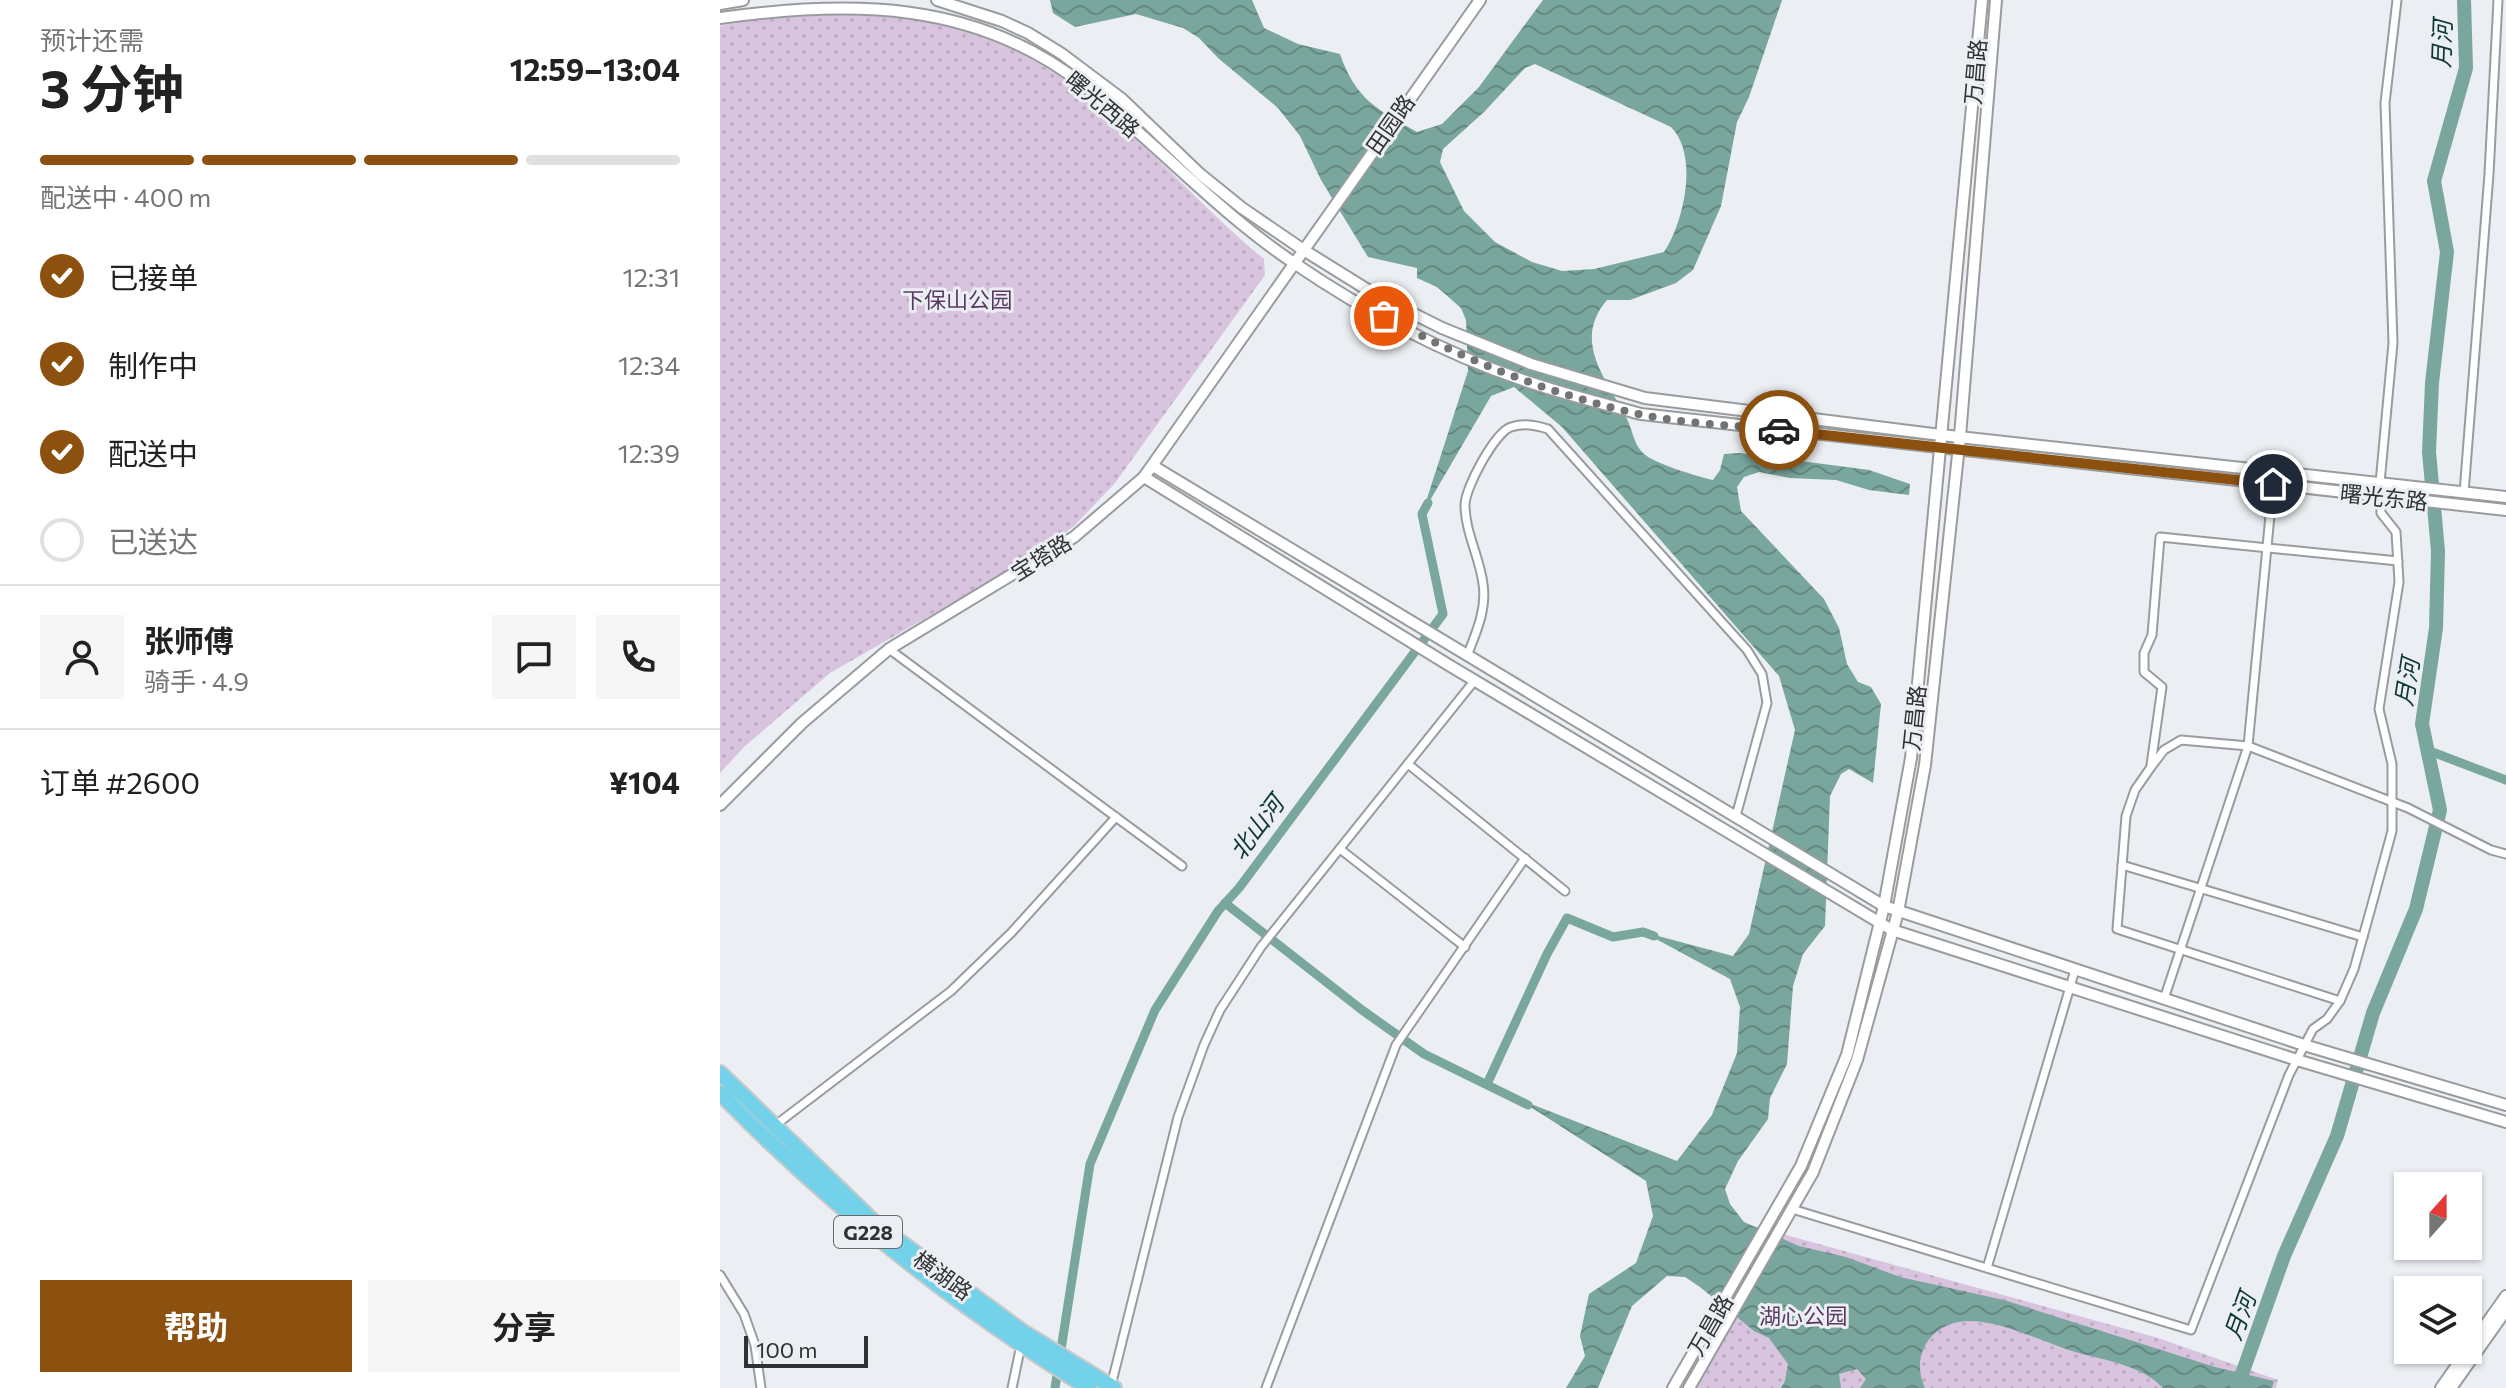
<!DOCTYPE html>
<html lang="zh">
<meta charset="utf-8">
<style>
body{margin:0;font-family:Commissioner,"Noto Sans SC",sans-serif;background:#f6f6f6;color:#222;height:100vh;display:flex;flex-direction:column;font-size:30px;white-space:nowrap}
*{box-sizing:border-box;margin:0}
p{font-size:26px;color:#767676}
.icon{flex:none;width:44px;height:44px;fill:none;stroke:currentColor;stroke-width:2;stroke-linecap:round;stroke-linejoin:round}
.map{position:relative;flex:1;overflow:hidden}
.side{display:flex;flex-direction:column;background:#fff;width:720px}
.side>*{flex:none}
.needle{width:52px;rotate:21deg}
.fabs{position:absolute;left:1674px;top:1172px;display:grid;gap:16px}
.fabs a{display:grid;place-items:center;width:88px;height:88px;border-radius:0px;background:#fff;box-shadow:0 2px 6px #0004;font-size:40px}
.scale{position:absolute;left:24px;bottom:20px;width:124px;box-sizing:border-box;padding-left:8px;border:4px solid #303132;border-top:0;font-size:22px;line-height:28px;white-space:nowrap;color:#303132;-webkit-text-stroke:6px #ebeef2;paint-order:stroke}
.pin{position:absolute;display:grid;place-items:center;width:68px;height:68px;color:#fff;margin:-34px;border:4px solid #fff;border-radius:50%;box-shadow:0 2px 8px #0007}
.courier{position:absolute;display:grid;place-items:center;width:80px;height:80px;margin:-40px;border:6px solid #8c500f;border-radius:50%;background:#fff;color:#222;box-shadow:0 2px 10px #0007}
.summary em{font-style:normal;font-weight:700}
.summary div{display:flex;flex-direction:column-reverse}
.summary{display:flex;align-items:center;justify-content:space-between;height:136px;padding:0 40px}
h1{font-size:52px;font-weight:700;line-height:60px}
.bar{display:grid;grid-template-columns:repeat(4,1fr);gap:12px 8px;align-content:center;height:96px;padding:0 40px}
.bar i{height:10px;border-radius:6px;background:#e0e0e0}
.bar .current{background:#8c500f}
.bar p{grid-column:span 4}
.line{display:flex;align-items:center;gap:20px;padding:0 40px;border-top:2px solid #e0e0e0}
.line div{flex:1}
.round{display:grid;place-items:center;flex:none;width:84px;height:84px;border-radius:0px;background:#f6f6f6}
ol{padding:0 40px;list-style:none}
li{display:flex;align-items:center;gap:24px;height:88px}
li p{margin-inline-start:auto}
li .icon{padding:8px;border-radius:50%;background:#8c500f;color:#fff;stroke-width:4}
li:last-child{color:#767676}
li i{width:44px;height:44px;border:4px solid #e0e0e0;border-radius:50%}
.action{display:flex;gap:16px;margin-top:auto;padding:16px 40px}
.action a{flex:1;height:92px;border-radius:0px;background:#8c500f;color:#fff;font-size:32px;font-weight:700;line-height:92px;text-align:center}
.action a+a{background:#f6f6f6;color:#222}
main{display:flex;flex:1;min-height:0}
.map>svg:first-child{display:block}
</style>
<main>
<section class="side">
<div class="summary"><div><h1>3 分钟</h1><p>预计还需</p></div><em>12:59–13:04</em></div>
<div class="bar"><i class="current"></i><i class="current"></i><i class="current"></i><i></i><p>配送中 · 400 m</p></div>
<ol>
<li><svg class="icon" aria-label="check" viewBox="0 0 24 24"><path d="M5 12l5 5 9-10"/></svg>已接单<p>12:31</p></li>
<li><svg class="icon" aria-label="check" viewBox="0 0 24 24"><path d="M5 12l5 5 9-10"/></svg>制作中<p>12:34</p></li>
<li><svg class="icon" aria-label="check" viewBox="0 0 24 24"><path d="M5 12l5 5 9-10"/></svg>配送中<p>12:39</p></li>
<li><i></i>已送达</li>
</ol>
<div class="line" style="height:144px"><a class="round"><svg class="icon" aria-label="person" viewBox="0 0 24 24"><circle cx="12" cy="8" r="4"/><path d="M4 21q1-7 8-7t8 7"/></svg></a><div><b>张师傅</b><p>骑手 · 4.9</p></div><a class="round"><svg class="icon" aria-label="chat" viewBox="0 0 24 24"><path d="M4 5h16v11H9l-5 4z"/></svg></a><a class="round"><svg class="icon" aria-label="phone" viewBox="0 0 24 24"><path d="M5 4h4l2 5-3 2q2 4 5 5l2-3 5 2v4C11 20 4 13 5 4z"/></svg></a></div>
<div class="line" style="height:104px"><div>订单 #2600</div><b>¥104</b></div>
<div class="action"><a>帮助</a><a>分享</a></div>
</section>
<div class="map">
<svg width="1786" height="1388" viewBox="0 0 1786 1388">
<defs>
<pattern id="green-dots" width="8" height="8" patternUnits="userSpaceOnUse" patternTransform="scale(2)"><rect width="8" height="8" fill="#d9c4df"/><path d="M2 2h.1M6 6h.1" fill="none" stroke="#bba9c0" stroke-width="1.8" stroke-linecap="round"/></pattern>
<pattern id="water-waves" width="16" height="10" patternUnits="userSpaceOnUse" patternTransform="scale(2)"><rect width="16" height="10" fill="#79a69d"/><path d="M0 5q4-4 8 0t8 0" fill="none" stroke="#648881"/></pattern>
</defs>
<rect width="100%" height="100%" fill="#ebeef2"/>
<g fill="url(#green-dots)">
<path d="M137,9c65,10 129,22 186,57 84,51 146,132 221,193l1,16 -150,208 -40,42 -31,25 -214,123 -86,74 -24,26v-747l64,-13z"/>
<polygon points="1048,1230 1435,1337 1558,1380 1556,1388 958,1388"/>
</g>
<path fill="url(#water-waves)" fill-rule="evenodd" d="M330,0h202l12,28 34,16 42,10c16,46 37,55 77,78l25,-8 37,-37 64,-87h239l-33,97 -12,25 -16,84 -28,64 -17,13 -46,17h-23c-36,42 1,81 20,119 6,12 6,24 16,34 11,11 54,23 70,27l7,-10 4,-16 16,-1 129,17 41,14 -1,11 -40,-5 -33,-10 -46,-2 -31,-6 -15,5 -7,10 4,24 83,88 15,29 8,36 11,18 13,5 10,17 -8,79 -24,-14 -8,5 -11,22 -5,130 -22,28 -10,32 -6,78 -17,34 -2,21 -30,42 -13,28 5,15 14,18 55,24 47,11 54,20 104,23 211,67 59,14 -2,7h-109c-24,-26 -66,-28 -97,-39 -30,-10 -63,-27 -95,-28 -38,-1 -62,33 -46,67h-65l6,-9 -9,-10 -18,5 2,14h-60l4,-7 3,-17 -19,-26 -15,-7 -54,-44 -15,-10 -18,-1 -35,30 -34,82h-32l19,-32 -5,-20 9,-42 47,-31 17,-47 -7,-35 -128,-82 159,62 35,-46 25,-62 3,-46 -10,-28 -87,-47 90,24 16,-22 46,-204 -16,-54 -217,-249 -48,-40 -23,9 -69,118 46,-143 -2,-51 -5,-12 -24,-21 -20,-9v-10l-49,-11 -47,-77 -21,-44 -22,-28 -60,-50 -19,-20 -16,-10 -47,-14 -61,13 -22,-14zM815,64l136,63c28,28 13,95 -7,125l-70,17 -32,2 -30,-9 -37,-20 -31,-31 -24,-49 3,-13 41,-37 41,-44z"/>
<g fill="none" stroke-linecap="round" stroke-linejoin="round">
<g stroke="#79a69d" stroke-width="9">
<polyline points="1707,750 1786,780"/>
<polyline points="505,903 642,1010 704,1054 808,1105"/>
<polyline points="767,1084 827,954 847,918 893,937 923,932 934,936"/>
<polyline points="335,1388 370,1164 435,1010 498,911 519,888 723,614 702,514 708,503"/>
</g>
<polyline stroke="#79a69d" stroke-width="14" points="1517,1388 1564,1256 1617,1136 1653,1013 1696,909 1720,810 1702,724 1716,628 1718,551 1709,452 1712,383 1727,252 1714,181 1746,68 1744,0"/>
<g stroke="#999c9f" stroke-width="11">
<g id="street">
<polyline points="1744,493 1769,174 1778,0"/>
<polyline points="169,649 462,866"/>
<path d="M747,656c9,-23 20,-47 16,-72 -3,-26 -18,-52 -18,-79 0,-17 30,-73 46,-78 13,-4 24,-2 37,2l199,221 15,24 5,29 -31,113"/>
<polyline points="688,764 845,891"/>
<polyline points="1431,765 1442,687 1424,672 1424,653 1432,635 1440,537 1678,561"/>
<polyline points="620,849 745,947"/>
<polyline points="1402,865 1643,937"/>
<polyline points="1444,999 1528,746 1553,484"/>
<polyline points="1620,1001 1397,929 1406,816 1415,790 1431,767 1444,750 1461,740 1528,746 1688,808 1771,850 1786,854"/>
<polyline points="53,1127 231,991 291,933 396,817"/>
<polyline points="1072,1209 1471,1330 1569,1075 1593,1029 1607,1019 1620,1001 1634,969 1651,908 1672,831 1672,764 1659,709 1679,582 1676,532 1661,513 1660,483 1673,343 1665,103 1677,0"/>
<polyline points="1267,1268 1355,970"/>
<polyline points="0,1275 24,1314 35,1345 41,1388"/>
<polyline points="391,1386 458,1117 484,1045 500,1010 541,947 755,680"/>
<polyline points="292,1388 301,1345"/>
<polyline points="546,1388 676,1045 805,858"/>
</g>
</g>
<g stroke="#999c9f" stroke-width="14">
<g id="secondary">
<polyline points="217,0 282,21 308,33 342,54 402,99 480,174 522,208 582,249 656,295 722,328 811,364 925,398 1221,435 1786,497"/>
<polyline points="0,4 23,0"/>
<path d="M0,18c130,-18 254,-18 362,66 73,58 136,128 212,179 69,47 147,89 226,116 39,14 81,24 121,35l865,96"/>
<polyline points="433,466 1164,906 1584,1045 1786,1105"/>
<polyline points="424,477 727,664 1172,930 1577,1060 1786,1122"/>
<polyline points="0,805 82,723 169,649 354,537 424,477 760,0"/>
<polyline points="953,1388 1081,1166 1127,1055 1164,906 1191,758 1262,0"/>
<polyline points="969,1388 1093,1172 1137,1060 1178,912 1205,765 1240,436 1276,0"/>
<polyline points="1721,1388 1786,1296"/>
<polyline points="1731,1388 1786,1310"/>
</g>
</g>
<g stroke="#c9c9ca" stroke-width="18">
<g id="highway">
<polyline points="0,1073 157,1225 303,1332 394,1388"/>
<path d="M0,1093c113,115 232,211 369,295"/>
</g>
</g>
<use href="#street" stroke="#fff" stroke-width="7"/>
<use href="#secondary" stroke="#fff" stroke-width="10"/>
<use href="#highway" stroke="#73d2e9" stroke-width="14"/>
</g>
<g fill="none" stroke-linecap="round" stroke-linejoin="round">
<path stroke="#717375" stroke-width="8" stroke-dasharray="0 14.4" d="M664,316c80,44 165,78 255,98 45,10 94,11 140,16"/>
<polyline stroke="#8c500f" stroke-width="10" points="1059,430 1553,484"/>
</g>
<g text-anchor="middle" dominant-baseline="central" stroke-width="6" stroke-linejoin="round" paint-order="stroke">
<rect fill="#ebeef2" stroke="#686a6c" stroke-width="2" x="114" y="1216" width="68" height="32" rx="6"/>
<g font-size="20" font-weight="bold" fill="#303132">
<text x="148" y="1232">G228</text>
</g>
<g font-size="22" fill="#303132" stroke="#ebeef2">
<text transform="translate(1255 72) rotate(-85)">万昌路</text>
<text transform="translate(383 104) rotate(40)">曙光西路</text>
<text transform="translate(670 124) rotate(-55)">田园路</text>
<text transform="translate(1664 497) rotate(6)">曙光东路</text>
<text transform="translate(321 557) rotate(-32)">宝塔路</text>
<text transform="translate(1194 718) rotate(-84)">万昌路</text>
<text transform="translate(223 1275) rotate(36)">横湖路</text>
<text transform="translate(990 1325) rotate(-60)">万昌路</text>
</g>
<g font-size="22" fill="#5a3964" stroke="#ebeef2">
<text x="237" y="299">下保山公园</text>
<text x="1083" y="1315">湖心公园</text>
</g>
<g font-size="24" font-style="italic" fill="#0d3832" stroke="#ebeef2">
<text transform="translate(1721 44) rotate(-88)">月河</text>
<text transform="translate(1686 682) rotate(-81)">月河</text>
<text transform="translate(536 827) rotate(-53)">北山河</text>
<text transform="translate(1519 1316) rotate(-70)">月河</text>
</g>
</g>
</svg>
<div class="fabs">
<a><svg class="needle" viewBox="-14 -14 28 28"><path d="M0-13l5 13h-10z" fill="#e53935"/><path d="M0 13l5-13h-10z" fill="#767676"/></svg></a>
<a><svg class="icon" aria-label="layers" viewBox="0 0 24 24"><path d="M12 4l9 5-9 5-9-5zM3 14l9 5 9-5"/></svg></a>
</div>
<div class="scale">100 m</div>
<div class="pin" style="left:664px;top:316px;background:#ea580c"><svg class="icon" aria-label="bag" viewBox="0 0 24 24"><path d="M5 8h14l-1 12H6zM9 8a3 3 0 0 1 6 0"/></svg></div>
<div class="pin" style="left:1553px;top:484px;background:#1f2937"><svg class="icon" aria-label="home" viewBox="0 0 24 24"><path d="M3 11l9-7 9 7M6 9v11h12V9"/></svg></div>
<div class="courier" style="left:1059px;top:430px"><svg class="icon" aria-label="car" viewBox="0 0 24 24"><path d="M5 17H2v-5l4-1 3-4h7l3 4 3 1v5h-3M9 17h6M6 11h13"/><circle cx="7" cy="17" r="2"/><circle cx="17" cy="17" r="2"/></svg></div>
</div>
</main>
